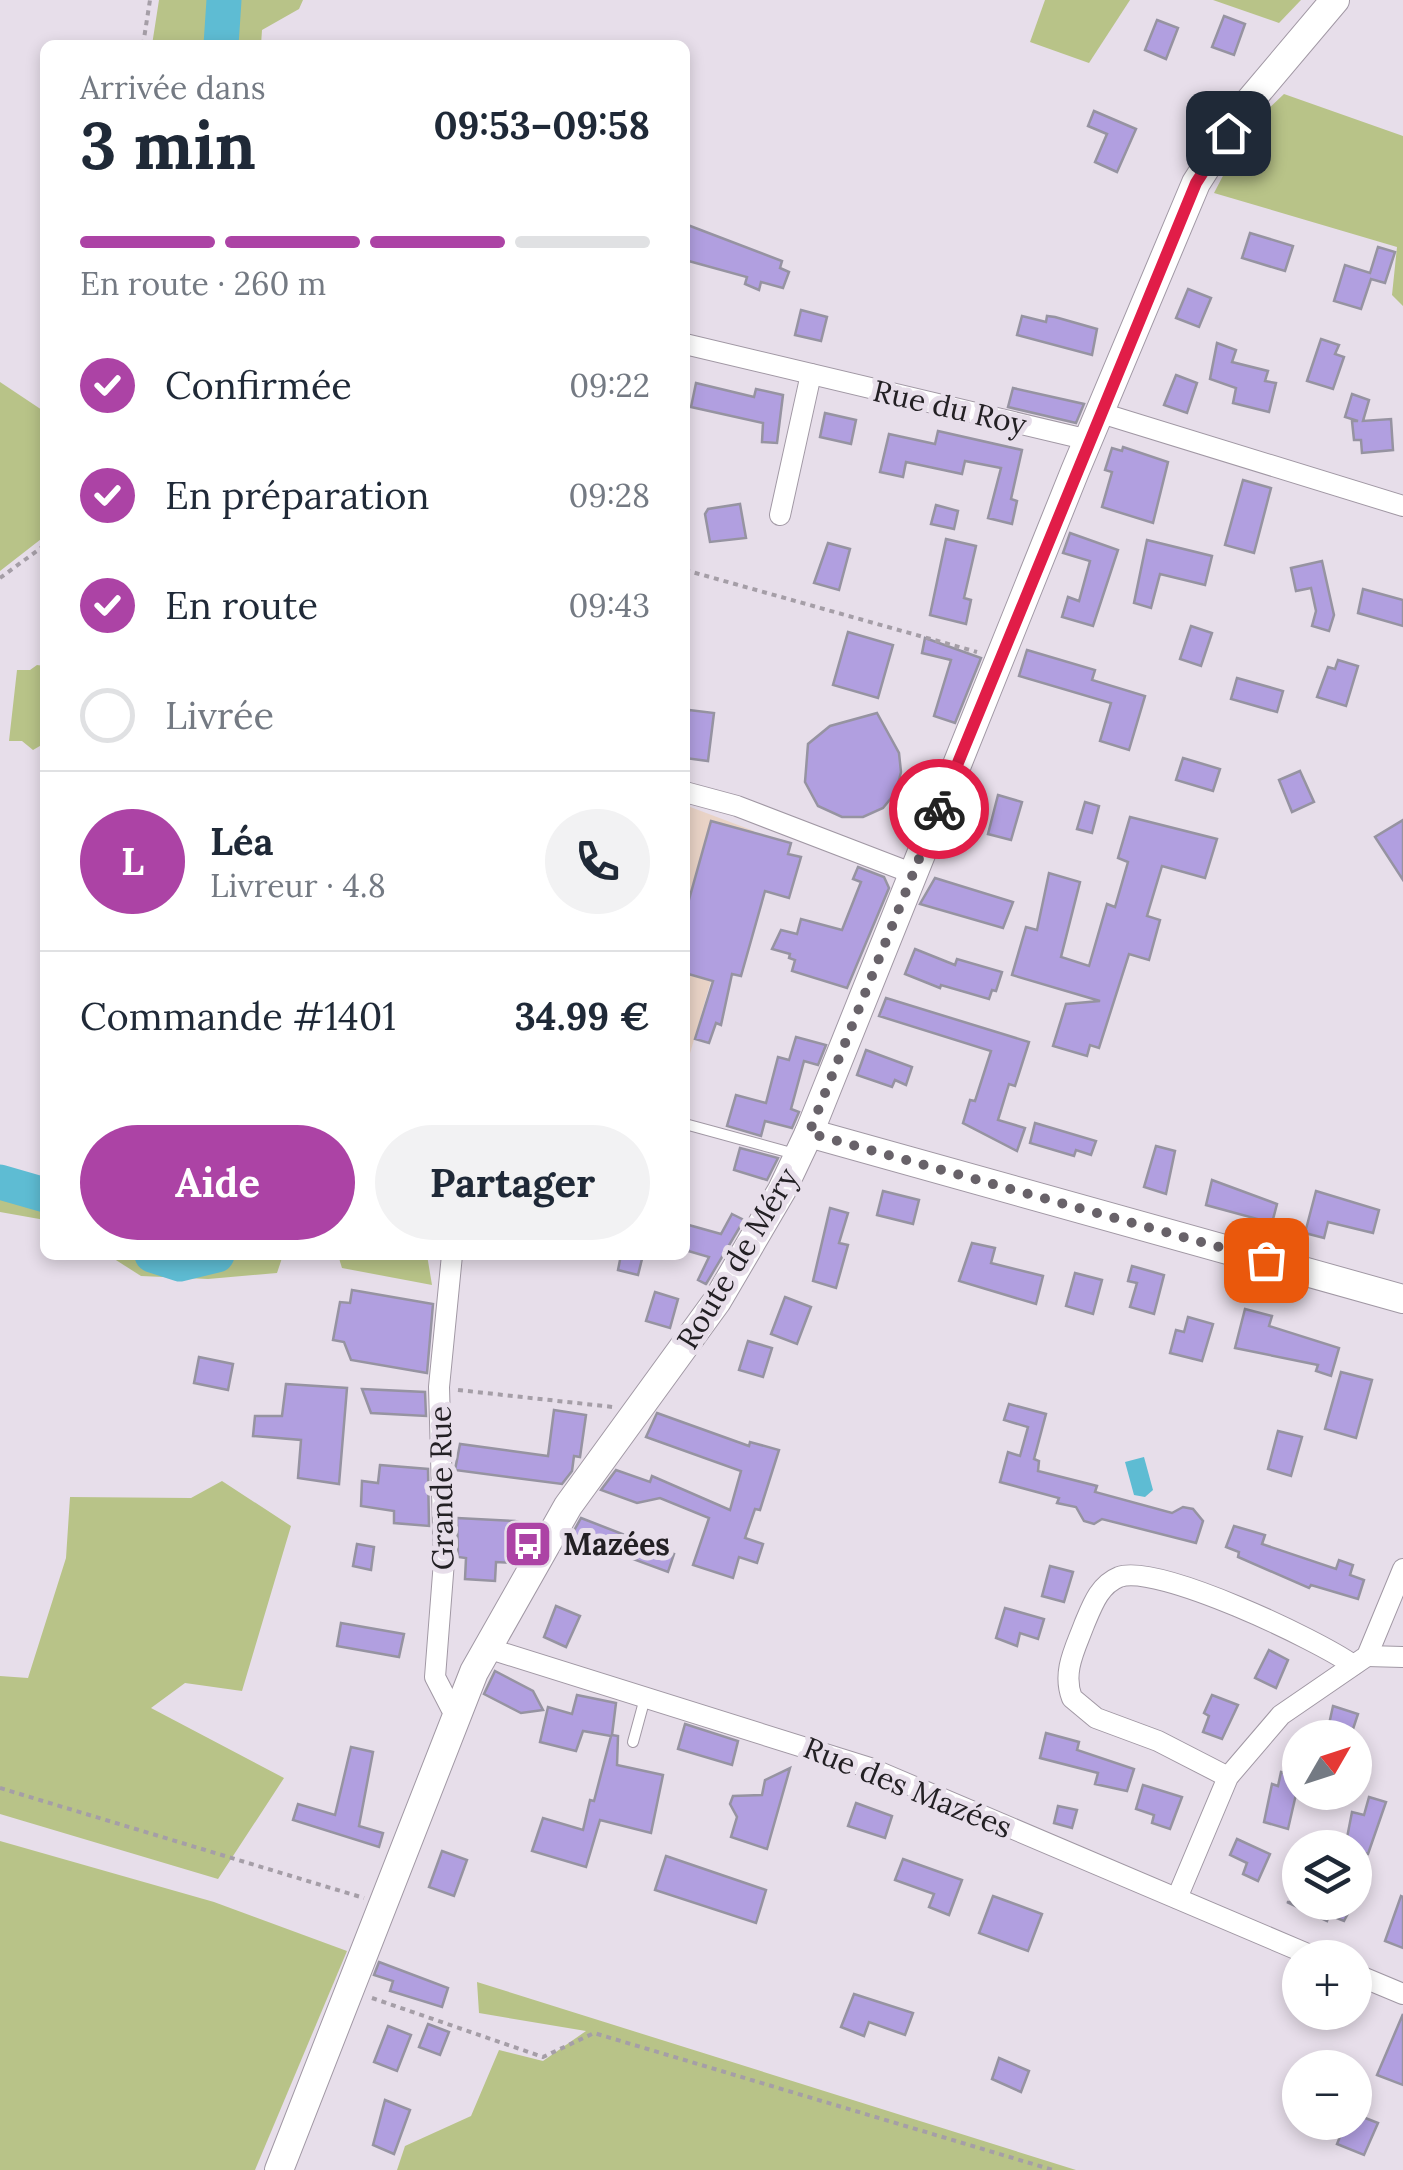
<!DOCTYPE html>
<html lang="fr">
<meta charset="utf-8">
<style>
body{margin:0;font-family:Lora,serif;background:#f2f2f3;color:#1f2937;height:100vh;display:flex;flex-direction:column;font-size:38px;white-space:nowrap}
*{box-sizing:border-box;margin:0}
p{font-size:32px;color:#747a83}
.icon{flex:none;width:55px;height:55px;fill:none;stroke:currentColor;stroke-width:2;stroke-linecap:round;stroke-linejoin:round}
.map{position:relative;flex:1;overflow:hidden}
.drawer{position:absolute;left:40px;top:40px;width:650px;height:1220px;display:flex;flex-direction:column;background:#fff;border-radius:15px;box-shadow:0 5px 15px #0003}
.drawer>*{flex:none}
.needle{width:65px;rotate:51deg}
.controls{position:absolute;left:1282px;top:1720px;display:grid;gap:20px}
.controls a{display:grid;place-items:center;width:90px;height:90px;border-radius:50%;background:#fff;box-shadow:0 5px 15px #0003;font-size:50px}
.pin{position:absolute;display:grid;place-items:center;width:85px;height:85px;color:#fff;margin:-42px;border-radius:20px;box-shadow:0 5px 15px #0006}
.courier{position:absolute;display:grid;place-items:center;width:100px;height:100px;margin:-50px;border:8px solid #e11d48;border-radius:50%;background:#fff;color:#222;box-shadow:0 2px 12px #0007}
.summary em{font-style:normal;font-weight:800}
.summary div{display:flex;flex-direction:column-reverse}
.summary{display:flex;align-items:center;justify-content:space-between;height:170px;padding:0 40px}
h1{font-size:65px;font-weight:800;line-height:75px}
.bar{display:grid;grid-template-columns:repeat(4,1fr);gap:15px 10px;align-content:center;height:120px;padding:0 40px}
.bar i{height:12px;border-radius:8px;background:#e0e1e3}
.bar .current{background:#ac43a5}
.bar p{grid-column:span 4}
.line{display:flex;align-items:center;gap:25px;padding:0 40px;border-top:2px solid #e0e1e3}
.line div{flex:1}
.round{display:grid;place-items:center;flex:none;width:105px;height:105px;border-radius:52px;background:#f2f2f3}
ol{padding:0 40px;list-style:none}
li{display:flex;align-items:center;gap:30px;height:110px}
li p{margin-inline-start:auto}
li .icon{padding:10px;border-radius:50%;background:#ac43a5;color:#fff;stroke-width:4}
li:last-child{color:#747a83}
li i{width:55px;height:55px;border:5px solid #e0e1e3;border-radius:50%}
.button{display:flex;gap:20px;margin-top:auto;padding:20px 40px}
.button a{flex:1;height:115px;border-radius:60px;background:#ac43a5;color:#fff;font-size:40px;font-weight:800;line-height:115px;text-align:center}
.button a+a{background:#f2f2f3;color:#1f2937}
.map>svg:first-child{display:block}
</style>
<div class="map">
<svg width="1403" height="2170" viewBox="0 0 1403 2170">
<rect width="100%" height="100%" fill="#e7deea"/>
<polygon fill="#e9d3c6" points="685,805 754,831 687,1064 685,1064"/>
<g fill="#b8c388">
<polygon points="159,0 303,0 299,9 262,30 261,45 152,45"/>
<polygon points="1045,0 1130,0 1089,63 1030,42"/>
<polygon points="1213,0 1301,0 1279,23"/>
<polygon points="1284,94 1403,136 1403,306 1392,295 1397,247 1214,193 1248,128"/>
<polygon points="0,382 45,412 45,536 0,571"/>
<polygon points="37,665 45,666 45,743 33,750 22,741 9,741 17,670 30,670"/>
<polygon points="0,1167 45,1180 45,1220 0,1212"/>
<polygon points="108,1255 283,1255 277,1273 208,1279 141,1276"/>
<polygon points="338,1255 427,1255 432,1285 342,1268"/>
<polygon points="222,1481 291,1526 242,1691 185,1683 151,1708 284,1778 218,1879 0,1814 0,1676 28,1678 66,1558 70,1497 191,1498"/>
<polygon points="0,1841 214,1902 347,1951 255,2170 0,2170"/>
<polygon points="477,1982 1076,2170 397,2170 405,2146 471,2116 499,2050 543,2061 586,2031 479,2013"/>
</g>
<polygon fill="#5ebcd3" points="1144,1457 1153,1490 1145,1497 1134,1495 1125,1462"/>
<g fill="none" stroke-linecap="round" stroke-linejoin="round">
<g stroke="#5ebcd3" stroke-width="35">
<polyline points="221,45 224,0"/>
<polyline points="0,1182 45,1195"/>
<polyline points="152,1255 180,1264 217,1255"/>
</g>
</g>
<g fill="#b19fe0" stroke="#9693a1" stroke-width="2.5">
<polygon points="1224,16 1245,24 1234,55 1212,47"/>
<polygon points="1157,20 1178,28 1166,59 1145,50"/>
<polygon points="1094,111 1136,129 1117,172 1095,162 1107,134 1088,126"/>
<polygon points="685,224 782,261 780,268 789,272 783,288 761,282 759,290 745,284 747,277 685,260"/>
<polygon points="1250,233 1293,246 1285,271 1242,258"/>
<polygon points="1378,247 1395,252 1385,283 1371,279 1361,309 1334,301 1345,265 1370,273"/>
<polygon points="1188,289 1211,298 1199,327 1176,318"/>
<polygon points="801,310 827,317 821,341 795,335"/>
<polygon points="1022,316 1046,322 1047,316 1055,317 1097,329 1092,355 1017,335"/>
<polygon points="1321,339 1339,345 1335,354 1344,357 1333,389 1307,381"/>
<polygon points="1217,343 1236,350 1232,362 1268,371 1265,381 1276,383 1269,412 1233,403 1236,388 1210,379"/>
<polygon points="1176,375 1197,383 1187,413 1164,405"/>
<polygon points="696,383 754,397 756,389 783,395 777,443 762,442 763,423 691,407"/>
<polygon points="1013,388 1084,404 1076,423 1008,407"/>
<polygon points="1352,394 1369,400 1363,421 1391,419 1393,450 1362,453 1361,440 1354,440 1352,421 1358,421 1345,417"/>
<polygon points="825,413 856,420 851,444 820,437"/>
<polygon points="938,431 1022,450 1011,499 1017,501 1012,524 988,518 1001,468 965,461 962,474 906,462 903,477 880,472 889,434 935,444"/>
<polygon points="1123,447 1168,462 1153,523 1102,507 1112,472 1105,470 1112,448 1122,451"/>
<polygon points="1243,480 1271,488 1254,553 1225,545"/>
<polygon points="740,504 746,538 710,542 705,514 708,509"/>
<polygon points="936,505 958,511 954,529 931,524"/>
<polygon points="1070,533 1118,550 1093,626 1062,617 1068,597 1079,601 1090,561 1063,553"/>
<polygon points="946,539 976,546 964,598 971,600 966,624 930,615"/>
<polygon points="1147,540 1212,556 1205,585 1160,574 1151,608 1134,603"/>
<polygon points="828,543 850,549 839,590 814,583"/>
<polygon points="1322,561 1334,615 1329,631 1312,626 1316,611 1311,588 1296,591 1291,568"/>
<polygon points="1363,589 1403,600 1403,626 1358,613"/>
<polygon points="1191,626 1212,633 1201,666 1180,659"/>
<polygon points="848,632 893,645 878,698 833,685"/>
<polygon points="925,638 981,658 955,723 934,716 951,660 922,653"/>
<polygon points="1027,650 1095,670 1092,680 1145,696 1129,750 1100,741 1111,703 1019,676"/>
<polygon points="1338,660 1358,666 1346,706 1317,697 1328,667 1335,669"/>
<polygon points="1237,678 1283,691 1277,712 1231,699"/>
<polygon points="689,710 714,713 708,761 685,758"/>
<polygon points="877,713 899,753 901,772 896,792 883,808 863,817 842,817 818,806 805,782 808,744 830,726"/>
<polygon points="1183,758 1220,769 1213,791 1176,780"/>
<polygon points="1300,771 1314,802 1292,812 1279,780"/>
<polygon points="998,795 1022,802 1011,840 988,834"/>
<polygon points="1085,802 1099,806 1092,833 1077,829"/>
<polygon points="1130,817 1217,839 1205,878 1162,866 1147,916 1160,920 1149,960 1129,954 1099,1048 1090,1045 1087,1056 1053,1046 1066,1004 1100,1001 1012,975 1026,927 1037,930 1049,873 1080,882 1061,957 1089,966 1107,904 1115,907 1128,862 1118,858"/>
<polygon points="1403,820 1403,880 1375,837"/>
<polygon points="711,821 791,843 788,854 801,857 789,898 765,891 741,976 732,974 721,1025 716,1023 709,1043 695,1039 713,981 685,973 685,914"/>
<polygon points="858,867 884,877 889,888 847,988 792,971 795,960 789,958 790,954 772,949 781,930 797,934 801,919 842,930 861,882 853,879"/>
<polygon points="935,878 1013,902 1003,928 920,904"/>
<polygon points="915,949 955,965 957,959 1002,972 996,991 992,990 989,999 941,985 940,988 905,974"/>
<polygon points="886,998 1029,1042 1015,1086 1009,1084 998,1120 1025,1128 1017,1151 963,1123 970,1100 975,1101 991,1051 879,1016"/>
<polygon points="796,1037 826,1045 818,1065 804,1061 791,1109 799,1112 792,1128 765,1121 761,1136 727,1126 736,1095 766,1103 778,1057 789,1060"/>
<polygon points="866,1050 912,1067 906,1085 895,1080 892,1087 857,1075"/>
<polygon points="1035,1123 1096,1141 1091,1155 1076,1150 1074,1156 1030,1143"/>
<polygon points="1156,1146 1175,1151 1166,1194 1144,1187"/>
<polygon points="740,1148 778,1158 767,1180 734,1170"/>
<polygon points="1212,1180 1277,1204 1272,1223 1206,1205"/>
<polygon points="883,1191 919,1200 913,1224 877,1215"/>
<polygon points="1316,1191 1379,1210 1373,1233 1328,1222 1324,1238 1305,1233"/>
<polygon points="830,1208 848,1213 839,1243 848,1245 836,1288 813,1281"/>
<polygon points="732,1214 744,1220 706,1284 698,1280 709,1257 685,1250 685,1224 721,1234"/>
<polygon points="972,1243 995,1248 991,1263 1043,1276 1036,1304 959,1281"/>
<polygon points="621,1255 643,1255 638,1275 618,1270"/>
<polygon points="1132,1266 1164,1275 1154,1314 1130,1307 1137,1283 1128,1281"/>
<polygon points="1075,1273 1102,1280 1093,1314 1066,1306"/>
<polygon points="352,1290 433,1304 427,1373 351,1360 344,1342 333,1340 340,1302 350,1303"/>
<polygon points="655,1292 678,1299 670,1328 646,1321"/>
<polygon points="785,1297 811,1307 797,1344 771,1334"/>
<polygon points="1245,1309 1272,1316 1269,1326 1339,1348 1331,1376 1316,1371 1318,1365 1235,1348"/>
<polygon points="1188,1317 1213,1324 1202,1361 1170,1353 1176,1330 1184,1332"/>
<polygon points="748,1341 772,1348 763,1377 739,1370"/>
<polygon points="199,1357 233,1364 228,1390 194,1383"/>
<polygon points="1341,1372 1372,1380 1356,1438 1325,1429"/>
<polygon points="286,1384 347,1388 339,1484 298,1478 301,1440 253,1436 255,1416 282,1416"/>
<polygon points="362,1389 425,1392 426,1416 371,1413"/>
<polygon points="1009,1404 1046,1414 1034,1459 1039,1461 1038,1471 1097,1486 1095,1492 1172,1513 1183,1507 1193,1509 1203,1521 1196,1543 1102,1519 1094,1524 1084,1521 1076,1507 1057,1503 1059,1498 1000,1482 1008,1452 1020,1456 1028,1427 1004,1420"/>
<polygon points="554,1410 586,1415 580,1457 574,1456 572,1471 562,1484 455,1470 460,1444 548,1456"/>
<polygon points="657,1413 749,1446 750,1442 779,1450 760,1510 755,1509 745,1538 763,1544 757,1563 739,1557 733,1578 693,1565 709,1518 660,1498 637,1503 601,1490 616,1470 650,1482 652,1476 730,1510 741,1471 646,1437"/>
<polygon points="1278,1431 1302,1437 1291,1476 1268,1469"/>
<polygon points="380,1465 428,1469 429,1526 394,1523 394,1511 361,1506 362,1481 378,1483"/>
<polygon points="457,1518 515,1521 536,1527 515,1563 496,1562 495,1581 465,1579 466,1558 458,1557"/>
<polygon points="581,1518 674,1554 668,1572 571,1536"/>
<polygon points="1234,1526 1265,1535 1262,1544 1336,1569 1339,1560 1353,1565 1350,1575 1364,1580 1358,1599 1311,1585 1309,1588 1238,1557 1239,1552 1226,1547"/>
<polygon points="357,1544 374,1547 371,1570 353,1566"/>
<polygon points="1050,1566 1073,1572 1064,1602 1042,1596"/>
<polygon points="556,1606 580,1616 566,1647 544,1637"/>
<polygon points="1005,1608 1044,1619 1038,1639 1020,1633 1017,1646 996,1638"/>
<polygon points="341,1623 404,1634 399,1657 337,1646"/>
<polygon points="1269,1650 1288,1660 1276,1688 1255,1678"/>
<polygon points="495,1671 533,1691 543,1710 521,1713 484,1694"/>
<polygon points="577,1695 616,1703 612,1735 618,1736 617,1765 663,1775 651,1833 600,1820 586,1867 532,1851 543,1818 583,1830 590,1800 594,1801 611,1736 583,1731 576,1751 540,1742 548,1707 572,1714"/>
<polygon points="1212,1695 1238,1705 1222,1739 1203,1732 1209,1716 1204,1713"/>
<polygon points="1333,1706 1358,1714 1350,1738 1326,1738"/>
<polygon points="685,1724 738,1741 732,1765 678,1749"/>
<polygon points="1046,1733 1079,1742 1077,1750 1134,1769 1127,1791 1095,1784 1098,1773 1040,1758"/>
<polygon points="351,1747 373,1752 359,1826 383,1833 379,1847 293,1820 298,1804 335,1815"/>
<polygon points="790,1768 767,1849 731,1837 737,1817 730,1804 733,1796 762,1795 765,1780"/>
<polygon points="1281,1772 1300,1777 1288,1829 1264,1822 1272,1784 1278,1786"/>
<polygon points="1143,1785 1182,1797 1170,1829 1152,1823 1154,1815 1136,1809"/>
<polygon points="1369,1797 1386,1802 1368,1854 1345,1848 1352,1812 1364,1815"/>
<polygon points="856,1803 892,1816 885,1838 848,1826"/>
<polygon points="1058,1806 1077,1810 1072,1828 1054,1823"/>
<polygon points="1237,1839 1270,1854 1258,1881 1243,1874 1247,1863 1230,1855"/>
<polygon points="442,1851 467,1860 454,1896 429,1887"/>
<polygon points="666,1856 766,1890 756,1923 655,1890"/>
<polygon points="903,1859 962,1880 949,1915 929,1907 934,1894 895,1880"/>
<polygon points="993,1896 1042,1914 1028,1951 979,1933"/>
<polygon points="1401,1896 1403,1897 1403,1948 1385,1941"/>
<polygon points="1287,1902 1354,1902 1344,1921 1329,1915 1327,1921"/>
<polygon points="379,1962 448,1988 442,2007 390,1991 393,1981 374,1975"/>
<polygon points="854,1994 913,2013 905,2035 869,2022 864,2036 841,2027"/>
<polygon points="1403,2014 1403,2085 1377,2075"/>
<polygon points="428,2024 449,2032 440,2055 419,2047"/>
<polygon points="388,2026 411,2035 397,2071 374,2062"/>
<polygon points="999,2058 1029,2071 1021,2092 992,2079"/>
<polygon points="385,2100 410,2110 394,2154 373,2145"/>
<polygon points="1355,2114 1378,2123 1364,2155 1337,2144 1346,2122 1355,2122"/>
</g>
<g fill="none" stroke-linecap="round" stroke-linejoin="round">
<g stroke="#a198a4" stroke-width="12">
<g id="lane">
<polyline points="685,1124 795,1154"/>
<polyline points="633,1742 645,1698"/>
</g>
</g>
<g stroke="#a198a4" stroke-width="22">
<g id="street">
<polyline points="685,344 1089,440"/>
<polyline points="1101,413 1403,506"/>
<polyline points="780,515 811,374"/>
<polyline points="685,792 737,806 914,874"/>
<polyline points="452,1255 439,1387 444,1561 435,1677 451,1708 459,1711"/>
<polyline points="487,1648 870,1768 1317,1958"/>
<polyline points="1367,1656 1403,1657"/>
<path d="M1228,1777l-70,-36 -62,-23 -24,-20c-10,-26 3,-49 12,-73 8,-19 15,-40 35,-48 38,-14 199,63 234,88"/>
<polyline points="1177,1898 1228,1777 1281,1715 1367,1656 1403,1569"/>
<polyline points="1355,1974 1403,1994"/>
</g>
</g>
<g stroke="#a198a4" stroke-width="30">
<g id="secondary">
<polyline points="809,1133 1403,1299"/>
<polyline points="279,2170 474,1672 568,1506 717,1301 782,1190 809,1133 1075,471 1196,183 1243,109 1335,0"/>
</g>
</g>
<g stroke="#a59ea7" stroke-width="4" stroke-dasharray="5 5" stroke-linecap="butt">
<polyline points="143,45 150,0"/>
<polyline points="685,570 977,652"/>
<polyline points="0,578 45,545"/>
<polyline points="458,1390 613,1407"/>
<polyline points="0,1788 364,1898"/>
<polyline points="372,1998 543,2057 594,2033 1053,2170"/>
</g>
<use href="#lane" stroke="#fff" stroke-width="10"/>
<use href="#street" stroke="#fff" stroke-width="20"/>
<use href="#secondary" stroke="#fff" stroke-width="28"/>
</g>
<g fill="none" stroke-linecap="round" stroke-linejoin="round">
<polyline stroke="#686269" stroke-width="10" stroke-dasharray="0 18" points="939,809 809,1133 1266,1260"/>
<polyline stroke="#e11d48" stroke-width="12" points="939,809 1196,183 1228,133"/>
</g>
<defs>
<g id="bus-square" transform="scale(2.5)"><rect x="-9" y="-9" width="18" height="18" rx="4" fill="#ac43a5" stroke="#e7deea"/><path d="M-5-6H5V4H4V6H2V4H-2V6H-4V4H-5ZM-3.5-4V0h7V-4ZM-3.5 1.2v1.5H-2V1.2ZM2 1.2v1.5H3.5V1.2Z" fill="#fff"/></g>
</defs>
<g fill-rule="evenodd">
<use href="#bus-square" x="528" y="1544"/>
</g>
<g text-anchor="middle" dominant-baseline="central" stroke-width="10" stroke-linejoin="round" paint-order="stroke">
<g font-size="30" fill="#232024" stroke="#e7deea">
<text transform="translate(950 407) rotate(13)">Rue du Roy</text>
<text transform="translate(737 1258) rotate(-59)">Route de Méry</text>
<text transform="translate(441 1488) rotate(-91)">Grande Rue</text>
<text transform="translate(908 1787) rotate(22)">Rue des Mazées</text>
</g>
<g font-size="30" font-weight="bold" fill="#232024" stroke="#e7deea" text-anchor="start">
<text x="563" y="1544">Mazées</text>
</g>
</g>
</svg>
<div class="controls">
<a><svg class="needle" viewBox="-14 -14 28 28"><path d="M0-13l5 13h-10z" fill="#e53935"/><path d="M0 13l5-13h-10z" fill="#747a83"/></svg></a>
<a><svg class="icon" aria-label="layers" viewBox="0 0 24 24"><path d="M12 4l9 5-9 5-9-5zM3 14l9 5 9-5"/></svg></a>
<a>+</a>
<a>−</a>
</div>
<div class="pin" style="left:1266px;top:1260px;background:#ea580c"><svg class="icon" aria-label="bag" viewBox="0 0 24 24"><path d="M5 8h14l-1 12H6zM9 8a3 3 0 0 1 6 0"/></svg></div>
<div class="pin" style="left:1228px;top:133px;background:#1f2937"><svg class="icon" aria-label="home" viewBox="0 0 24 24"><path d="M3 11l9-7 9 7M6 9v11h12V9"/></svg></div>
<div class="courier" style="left:939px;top:809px"><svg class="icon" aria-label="bike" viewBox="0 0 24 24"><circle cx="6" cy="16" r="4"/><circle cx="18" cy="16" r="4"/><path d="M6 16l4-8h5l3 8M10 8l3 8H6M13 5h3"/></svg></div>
<section class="drawer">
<div class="summary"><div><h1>3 min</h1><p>Arrivée dans</p></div><em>09:53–09:58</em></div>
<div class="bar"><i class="current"></i><i class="current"></i><i class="current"></i><i></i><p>En route · 260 m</p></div>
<ol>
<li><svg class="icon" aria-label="check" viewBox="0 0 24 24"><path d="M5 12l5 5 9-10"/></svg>Confirmée<p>09:22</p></li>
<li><svg class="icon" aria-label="check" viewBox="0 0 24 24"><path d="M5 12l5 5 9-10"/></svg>En préparation<p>09:28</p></li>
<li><svg class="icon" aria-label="check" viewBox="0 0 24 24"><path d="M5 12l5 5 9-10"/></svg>En route<p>09:43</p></li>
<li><i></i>Livrée</li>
</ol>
<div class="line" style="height:180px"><b class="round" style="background:#ac43a5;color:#fff">L</b><div><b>Léa</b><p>Livreur · 4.8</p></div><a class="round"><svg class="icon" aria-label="phone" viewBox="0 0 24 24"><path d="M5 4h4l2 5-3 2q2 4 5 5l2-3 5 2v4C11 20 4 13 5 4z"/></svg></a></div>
<div class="line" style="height:130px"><div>Commande #1401</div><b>34.99 €</b></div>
<div class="button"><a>Aide</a><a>Partager</a></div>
</section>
</div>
